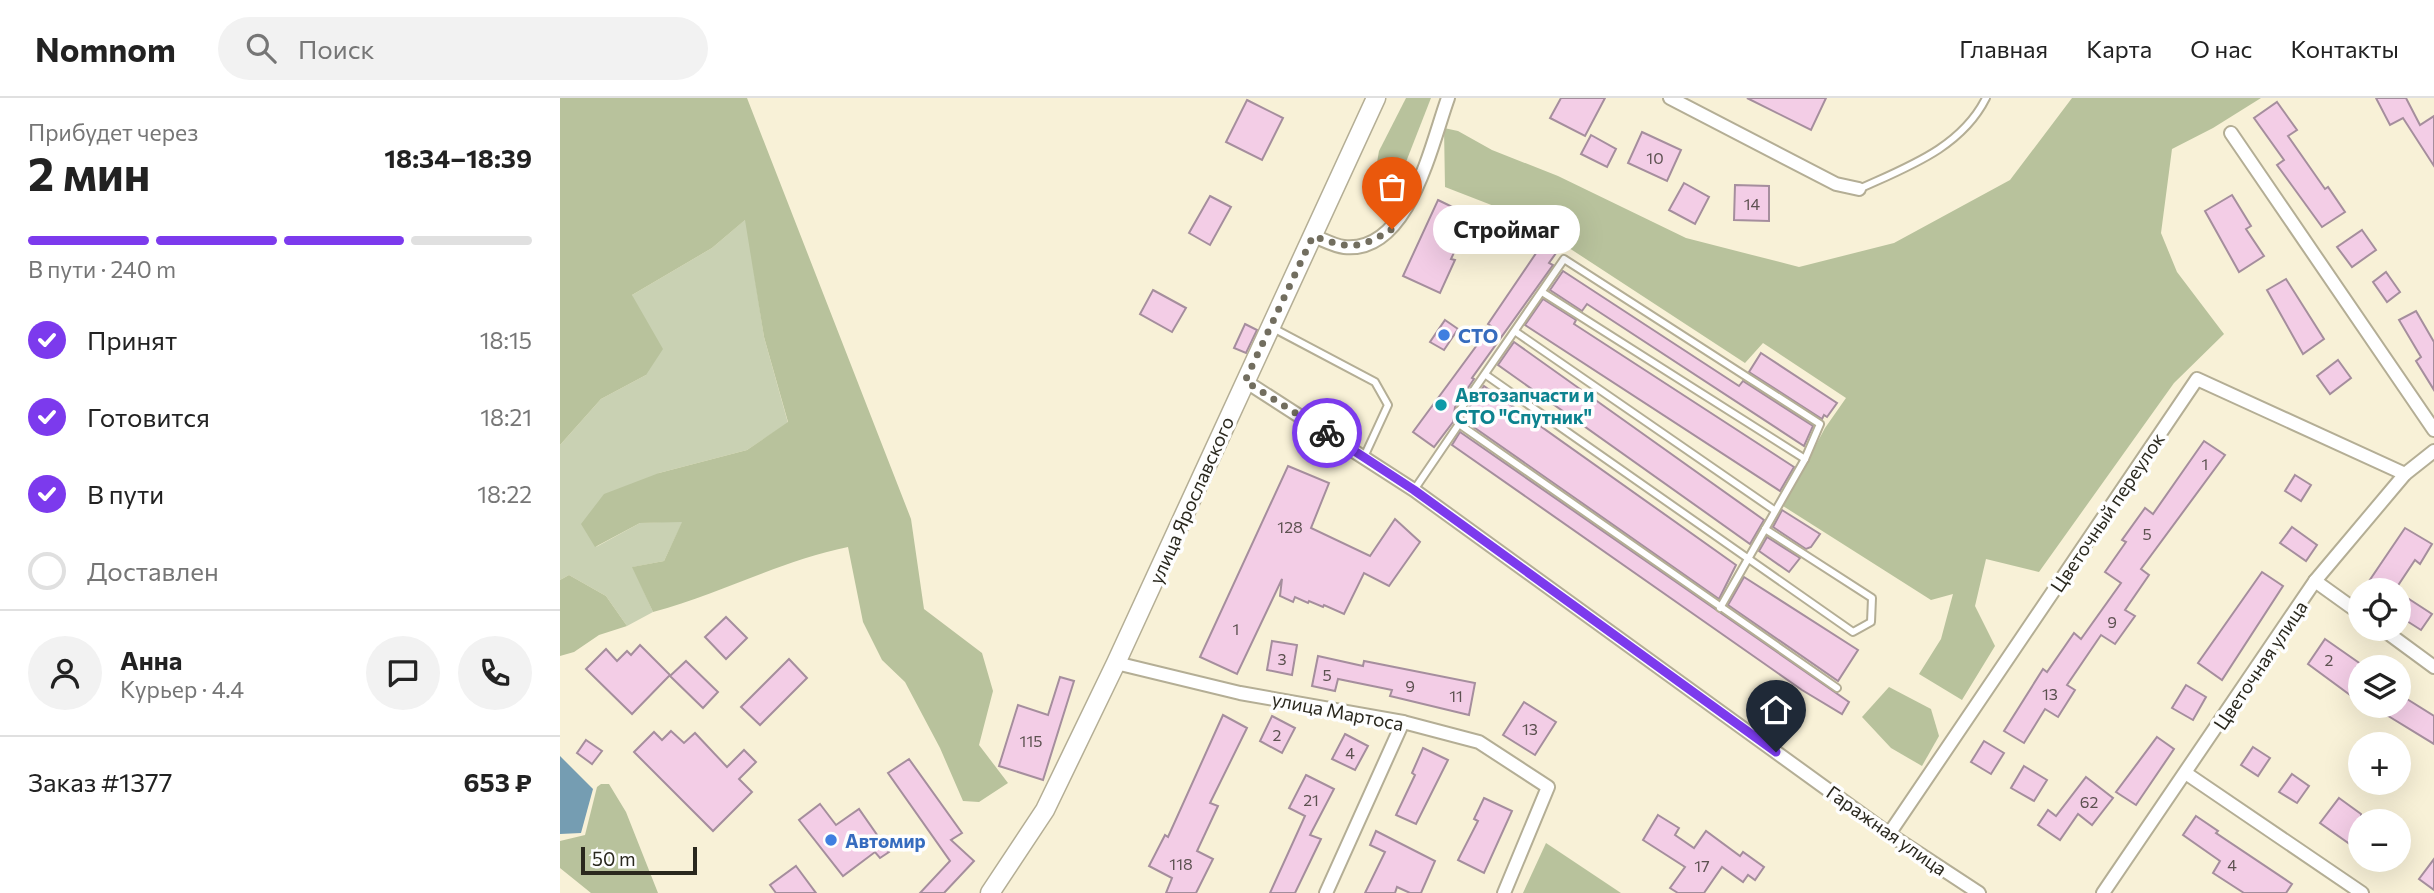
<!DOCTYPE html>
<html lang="ru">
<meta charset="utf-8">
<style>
body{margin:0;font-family:Commissioner,sans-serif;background:#f2f2f2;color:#222;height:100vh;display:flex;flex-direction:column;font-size:26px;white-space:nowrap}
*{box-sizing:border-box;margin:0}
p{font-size:23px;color:#767676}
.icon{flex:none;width:38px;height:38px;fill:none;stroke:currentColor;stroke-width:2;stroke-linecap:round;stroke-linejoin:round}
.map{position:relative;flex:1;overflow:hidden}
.panel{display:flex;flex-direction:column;background:#fff;width:560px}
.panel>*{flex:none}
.controls{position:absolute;left:1788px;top:480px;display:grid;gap:14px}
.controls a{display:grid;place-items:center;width:63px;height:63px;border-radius:50%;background:#fff;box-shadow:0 7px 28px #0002;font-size:35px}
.scale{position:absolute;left:21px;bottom:18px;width:116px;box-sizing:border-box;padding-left:7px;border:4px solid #2a281e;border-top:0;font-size:19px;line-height:24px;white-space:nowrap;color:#2a281e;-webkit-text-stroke:5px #fefefe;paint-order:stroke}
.pin{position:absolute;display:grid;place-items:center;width:60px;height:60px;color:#fff;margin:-72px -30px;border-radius:50% 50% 50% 0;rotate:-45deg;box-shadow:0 0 7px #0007}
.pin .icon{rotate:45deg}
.courier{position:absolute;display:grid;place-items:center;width:70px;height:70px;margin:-35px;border:5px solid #7c3aed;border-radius:50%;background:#fff;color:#222;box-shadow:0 2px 9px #0007}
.bubble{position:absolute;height:49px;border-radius:24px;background:#fff;box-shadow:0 7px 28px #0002;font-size:23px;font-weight:700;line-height:49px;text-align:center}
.headline em{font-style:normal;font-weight:700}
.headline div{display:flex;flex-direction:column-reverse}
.headline{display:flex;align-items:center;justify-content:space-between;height:119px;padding:0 28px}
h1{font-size:46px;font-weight:700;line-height:52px}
.bar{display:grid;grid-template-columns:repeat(4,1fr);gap:10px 7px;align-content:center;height:84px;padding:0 28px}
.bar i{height:9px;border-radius:5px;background:#e0e0e0}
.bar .current{background:#7c3aed}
.bar p{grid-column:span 4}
.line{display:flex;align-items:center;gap:18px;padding:0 28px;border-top:2px solid #e0e0e0}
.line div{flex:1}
.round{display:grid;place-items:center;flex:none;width:74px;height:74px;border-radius:37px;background:#f2f2f2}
ol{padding:0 28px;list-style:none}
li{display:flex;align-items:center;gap:21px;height:77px}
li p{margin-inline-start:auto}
li .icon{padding:7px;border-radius:50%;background:#7c3aed;color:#fff;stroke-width:4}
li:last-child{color:#767676}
li i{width:38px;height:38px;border:4px solid #e0e0e0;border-radius:50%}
header{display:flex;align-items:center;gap:42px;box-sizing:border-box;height:98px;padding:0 35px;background:#fff;border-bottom:2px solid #e0e0e0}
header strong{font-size:33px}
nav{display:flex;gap:38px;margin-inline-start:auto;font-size:24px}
.search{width:490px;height:63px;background:#f2f2f2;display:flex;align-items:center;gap:18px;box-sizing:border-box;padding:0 24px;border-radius:38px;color:#767676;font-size:26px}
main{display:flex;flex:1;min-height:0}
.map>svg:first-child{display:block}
</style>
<header>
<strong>Nomnom</strong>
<div class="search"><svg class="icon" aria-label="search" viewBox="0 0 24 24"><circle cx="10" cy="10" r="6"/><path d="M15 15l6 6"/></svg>Поиск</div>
<nav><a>Главная</a><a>Карта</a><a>О нас</a><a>Контакты</a></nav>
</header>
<main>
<section class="panel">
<div class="headline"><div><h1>2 мин</h1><p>Прибудет через</p></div><em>18:34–18:39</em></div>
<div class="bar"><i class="current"></i><i class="current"></i><i class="current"></i><i></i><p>В пути · 240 m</p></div>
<ol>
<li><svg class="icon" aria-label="check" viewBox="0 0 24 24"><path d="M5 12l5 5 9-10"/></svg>Принят<p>18:15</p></li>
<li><svg class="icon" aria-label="check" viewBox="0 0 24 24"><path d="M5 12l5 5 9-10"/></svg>Готовится<p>18:21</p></li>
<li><svg class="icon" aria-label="check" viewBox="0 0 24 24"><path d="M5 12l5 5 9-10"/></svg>В пути<p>18:22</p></li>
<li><i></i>Доставлен</li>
</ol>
<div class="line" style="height:126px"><a class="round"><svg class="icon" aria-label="person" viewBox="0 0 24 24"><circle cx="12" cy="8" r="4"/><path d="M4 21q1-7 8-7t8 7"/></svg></a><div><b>Анна</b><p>Курьер · 4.4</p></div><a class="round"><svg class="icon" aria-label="chat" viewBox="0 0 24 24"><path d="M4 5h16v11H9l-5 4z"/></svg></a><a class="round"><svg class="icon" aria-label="phone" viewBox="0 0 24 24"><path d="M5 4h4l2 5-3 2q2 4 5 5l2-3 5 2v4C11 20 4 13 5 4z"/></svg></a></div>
<div class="line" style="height:91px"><div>Заказ #1377</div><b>653 ₽</b></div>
</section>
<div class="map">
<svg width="1874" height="795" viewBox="0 0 1874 795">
<rect width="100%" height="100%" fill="#f8f1d7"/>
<polygon fill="#c9d1b3" points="186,121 204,239 228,325 187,352 99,375 36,449 80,425 123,423 104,463 73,469 93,514 67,528 46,498 9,477 0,482 0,347 41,301 86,277 72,197 152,150"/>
<g fill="#b8c29c">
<path d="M0,0h187l164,421 13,90 58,44 11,38 -14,54 29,38 -29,19 -16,-1 -23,-53 -35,-66 -23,-22 -19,-38 -15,-75c-68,14 -128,47 -195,65l-21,-45 32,-6 18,-39 -42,1 -45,24 -14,-23 23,-30 55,-21 88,-23 41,-28 -24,-85 -19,-117 -33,28 -80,47 31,54 -17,26 -45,24 -41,46z"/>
<polygon points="846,0 871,0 837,87 814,82 819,53"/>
<polygon points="1512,0 1701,0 1653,30 1612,51 1601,135 1617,174 1664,236 1614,285 1479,474 1426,461 1415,508 1435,548 1402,602 1359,576 1381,541 1393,496 1371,502 1223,408 1265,330 1286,300 1203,245 1185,265 980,131 952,115 885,89 884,30 898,33 932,52 998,78 1126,140 1239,169 1334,145 1450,82"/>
<polygon points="9,477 46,498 67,528 39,537 14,554 0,558 0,482"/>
<polygon points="1329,589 1371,611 1379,638 1362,668 1331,650 1302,619"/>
<polygon points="41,686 49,686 66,714 98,795 31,795 0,770 0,743 25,737 37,689"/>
<polygon points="986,745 1061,795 963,795"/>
</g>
<polygon fill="#759db2" points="0,658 33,691 21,735 0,736"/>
<g fill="#f3cde6" stroke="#a58e9d" stroke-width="2">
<polygon points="1001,0 1045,0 1025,38 990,20"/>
<polygon points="1187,0 1266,0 1251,32"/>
<polygon points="1816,0 1846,0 1860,27 1874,18 1874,68 1843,20 1830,27"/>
<polygon points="687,2 723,20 702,62 666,44"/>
<polygon points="1717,4 1737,32 1728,38 1765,91 1768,89 1785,114 1762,129 1717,67 1724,62 1694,20"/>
<polygon points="1082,34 1121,52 1107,83 1068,65"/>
<polygon points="1031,37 1056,51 1047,69 1021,56"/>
<polygon points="1124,85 1149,99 1135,126 1109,112"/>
<polygon points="1175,87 1209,88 1209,123 1174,122"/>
<polygon points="1672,97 1691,128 1686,131 1704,158 1679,174 1645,113"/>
<polygon points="650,98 671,109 650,147 629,135"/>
<polygon points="878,102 911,118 891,161 895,162 880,195 843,178"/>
<polygon points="1802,132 1816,152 1792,169 1777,149"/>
<polygon points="987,139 1001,148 989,165 993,167 912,280 914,281 895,309 893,324 874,349 853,334 931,228 928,226"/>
<polygon points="1003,173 1179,288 1183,283 1253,328 1244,348 1027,206 1022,213 990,192"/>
<polygon points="1826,174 1840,194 1827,204 1813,184"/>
<polygon points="1726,181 1764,241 1743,256 1707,192"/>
<polygon points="593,192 626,210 612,234 580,216"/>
<polygon points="983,201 1016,222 1014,226 1234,369 1220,393 965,227"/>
<polygon points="1856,213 1874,244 1874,292 1856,263 1861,259 1839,222"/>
<polygon points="885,222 898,231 884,252 870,244"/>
<polygon points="685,226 697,232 686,255 674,250"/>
<polygon points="954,244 1204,422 1190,446 938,267"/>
<polygon points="1201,255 1277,305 1267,319 1264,317 1262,321 1189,274"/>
<polygon points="1778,262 1791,280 1770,296 1757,278"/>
<polygon points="924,288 1176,467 1159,501 905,323 906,314"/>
<polygon points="900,334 1289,604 1282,616 1242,592 892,347"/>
<polygon points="1644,343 1665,357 1581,471 1589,477 1565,512 1575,518 1555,546 1541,537 1507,587 1515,592 1498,619 1485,611 1464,645 1444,633 1483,571 1487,574 1514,535 1521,541 1561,485 1545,474 1566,444 1562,442 1585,410 1593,416"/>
<polygon points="728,368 769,385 751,430 810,458 835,421 860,444 829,488 804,475 784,516 764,507 763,509 749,503 748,505 735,499 733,504 720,498 722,481 677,576 640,559"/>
<polygon points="1735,377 1751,387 1741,403 1725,393"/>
<polygon points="1222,412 1260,436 1251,449 1246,451 1213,429"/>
<polygon points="1732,429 1757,447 1746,463 1720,445"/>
<polygon points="1845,430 1872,446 1860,466 1855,462 1835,492 1803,492"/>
<polygon points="1207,439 1240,460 1229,474 1199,453"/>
<polygon points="1702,474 1723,488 1662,582 1638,565"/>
<polygon points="1184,479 1298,552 1278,583 1168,507"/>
<polygon points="1849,501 1872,516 1861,532 1839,518"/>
<polygon points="166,519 187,540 166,561 145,539"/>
<polygon points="1765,541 1805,569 1798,569 1801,571 1801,605 1748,566"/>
<polygon points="712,543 737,547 732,577 707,572"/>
<polygon points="80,547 110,577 72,616 26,571 46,551 57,563 67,553 71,557"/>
<polygon points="758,558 803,568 804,563 915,585 909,617 830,598 832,592 778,581 775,593 752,588"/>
<polygon points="229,561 247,580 200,627 181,609"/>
<polygon points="126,563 158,594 143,610 110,578"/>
<polygon points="500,579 514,583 483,682 439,668 458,607 488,617"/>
<polygon points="1626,587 1646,599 1633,622 1612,610"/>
<polygon points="1839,596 1874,618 1874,646 1825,616 1831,607 1839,607"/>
<polygon points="964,604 996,624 975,657 943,637"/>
<polygon points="663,617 687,630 650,705 658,708 637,753 653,761 636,795 606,795 612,780 589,768 605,737 608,739"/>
<polygon points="712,618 735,630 722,655 700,643"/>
<polygon points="111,633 124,645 135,635 167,669 184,652 196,664 179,681 192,694 153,733 74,654 94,634 102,642"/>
<polygon points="785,636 808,648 795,672 772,661"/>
<polygon points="1597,639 1614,651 1576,707 1556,694"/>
<polygon points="26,642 42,653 32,666 17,655"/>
<polygon points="1424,643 1444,655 1431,676 1411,664"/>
<polygon points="1693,649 1710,660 1698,678 1681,667"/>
<polygon points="863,650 888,662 856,726 836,717 855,677 852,675"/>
<polygon points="349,661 402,735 391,742 414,763 384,795 360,795 390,763 328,675"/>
<polygon points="1464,668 1487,682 1474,703 1451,690"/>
<polygon points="1732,676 1749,688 1737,705 1719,694"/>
<polygon points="746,677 774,691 750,737 761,741 735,795 710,795 745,718 729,710"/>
<polygon points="1526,679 1553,700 1532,727 1518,716 1500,742 1478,727 1488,712 1496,718"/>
<polygon points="924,700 952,713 924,775 898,762 918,723 914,721"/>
<polygon points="1779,700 1801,716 1801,754 1760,725"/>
<polygon points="260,706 276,727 299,711 329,754 320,760 315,754 283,778 239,722"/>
<polygon points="1098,717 1119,730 1115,737 1134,750 1146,733 1180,758 1183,754 1204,769 1195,782 1188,777 1183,784 1162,769 1144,795 1118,795 1110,790 1125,769 1083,742"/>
<polygon points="1636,718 1658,733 1656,735 1732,786 1726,795 1684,795 1653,775 1660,763 1623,737"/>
<polygon points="816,733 875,763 861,795 850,795 837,789 835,795 805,795 825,754 810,747"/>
<polygon points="1874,761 1874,792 1859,781"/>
<polygon points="236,768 256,795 216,795 210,787"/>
</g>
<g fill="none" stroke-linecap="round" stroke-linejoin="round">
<g stroke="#b4ae95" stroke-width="10">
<g id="lane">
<path d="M1299,91c48,-22 102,-41 127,-91"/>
<polyline points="982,194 1245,361"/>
<polyline points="711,229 815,284 828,307 804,359"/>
<polyline points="956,234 1214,412"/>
<polyline points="926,277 1293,534 1311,524 1312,500 1205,431"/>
<polyline points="899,326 1277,590"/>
<polyline points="854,392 899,326 900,312 1004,161 1260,326 1245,361 1160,510"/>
</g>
</g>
<g stroke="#b4ae95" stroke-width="16">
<g id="street">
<polyline points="1110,0 1276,86 1299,91"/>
<polyline points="1671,35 1874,332"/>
<path d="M753,138c9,3 21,10 31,11 65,7 87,-102 104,-149"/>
<polyline points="685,283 854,392 1329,736 1419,795"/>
<polyline points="1755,483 1801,516"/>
<polyline points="1821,530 1874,569"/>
<polyline points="556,565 680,595 843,624 919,644 988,689 944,795"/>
<polyline points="1627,676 1802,795"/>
<polyline points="1329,736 1637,281 1845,376"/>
<polyline points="766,795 843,624"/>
<polyline points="1543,795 1755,483 1845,376 1874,353"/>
</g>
</g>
<g stroke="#b4ae95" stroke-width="21">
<polyline id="secondary" points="430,795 485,712 556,565 816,0"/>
</g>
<use href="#lane" stroke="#fff" stroke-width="6"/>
<use href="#street" stroke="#fff" stroke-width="12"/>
<use href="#secondary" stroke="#fff" stroke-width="18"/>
</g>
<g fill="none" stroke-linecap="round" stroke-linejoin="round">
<path stroke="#726e5f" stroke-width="7" stroke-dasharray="0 12.6" d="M767,335l-82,-52 68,-145c36,13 46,14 79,-7"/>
<polyline stroke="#7c3aed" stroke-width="9" points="767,335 854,392 1216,654"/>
</g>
<g fill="#3f7fe0" stroke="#fefefe" stroke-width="2.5">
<circle cx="884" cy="237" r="7"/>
<circle cx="271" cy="742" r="7"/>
</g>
<circle fill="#0f9aa8" stroke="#fefefe" stroke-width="2.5" cx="881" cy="307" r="7"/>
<g text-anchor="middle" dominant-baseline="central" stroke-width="7" stroke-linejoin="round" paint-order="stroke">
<g font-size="16" fill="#5c5150">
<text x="1095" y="59">10</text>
<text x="1192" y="105">14</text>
<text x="1645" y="365">1</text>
<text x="730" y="428">128</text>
<text x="1587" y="435">5</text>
<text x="1552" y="523">9</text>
<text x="676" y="530">1</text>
<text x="722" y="560">3</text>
<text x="1769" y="561">2</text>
<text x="767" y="576">5</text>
<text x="850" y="587">9</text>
<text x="1490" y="595">13</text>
<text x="896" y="597">11</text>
<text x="970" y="630">13</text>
<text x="717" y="636">2</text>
<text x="471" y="642">115</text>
<text x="790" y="654">4</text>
<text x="751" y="701">21</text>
<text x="1529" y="703">62</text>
<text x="621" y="765">118</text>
<text x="1672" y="766">4</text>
<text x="1142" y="767">17</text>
</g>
<g font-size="19" font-weight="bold" fill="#366cbe" stroke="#fefefe" text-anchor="start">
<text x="898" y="237">СТО</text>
<text x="285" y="742">Автомир</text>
</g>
<g font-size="19" font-weight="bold" fill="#0d838f" stroke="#fefefe" text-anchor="start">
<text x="895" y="296">Автозапчасти и<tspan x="895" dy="22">СТО "Спутник"</tspan></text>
</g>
<g font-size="19" fill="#2a281e" stroke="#fefefe">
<text transform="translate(631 402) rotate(-66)">улица Ярославского</text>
<text transform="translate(1547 414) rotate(-56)">Цветочный переулок</text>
<text transform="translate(1700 567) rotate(-56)">Цветочная улица</text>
<text transform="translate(778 613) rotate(11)">улица Мартоса</text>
<text transform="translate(1327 732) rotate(35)">Гаражная улица</text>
</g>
</g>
</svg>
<div class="controls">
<a><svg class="icon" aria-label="locate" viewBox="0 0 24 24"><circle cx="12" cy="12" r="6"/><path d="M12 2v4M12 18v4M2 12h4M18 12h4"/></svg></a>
<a><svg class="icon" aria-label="layers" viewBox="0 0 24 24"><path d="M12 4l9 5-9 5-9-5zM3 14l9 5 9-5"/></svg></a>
<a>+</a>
<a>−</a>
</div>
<div class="scale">50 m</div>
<div class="pin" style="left:832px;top:131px;background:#ea580c"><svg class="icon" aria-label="bag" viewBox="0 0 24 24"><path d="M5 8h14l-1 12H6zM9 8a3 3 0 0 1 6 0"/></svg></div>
<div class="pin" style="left:1216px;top:654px;background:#1f2937"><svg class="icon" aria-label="home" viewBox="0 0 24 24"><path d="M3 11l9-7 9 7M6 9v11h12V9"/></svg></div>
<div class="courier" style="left:767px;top:335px"><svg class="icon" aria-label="bike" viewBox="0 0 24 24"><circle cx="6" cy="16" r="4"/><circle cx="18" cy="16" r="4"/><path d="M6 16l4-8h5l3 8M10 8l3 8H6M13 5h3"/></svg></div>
<div class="bubble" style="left:873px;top:107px;width:147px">Строймаг</div>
</div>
</main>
